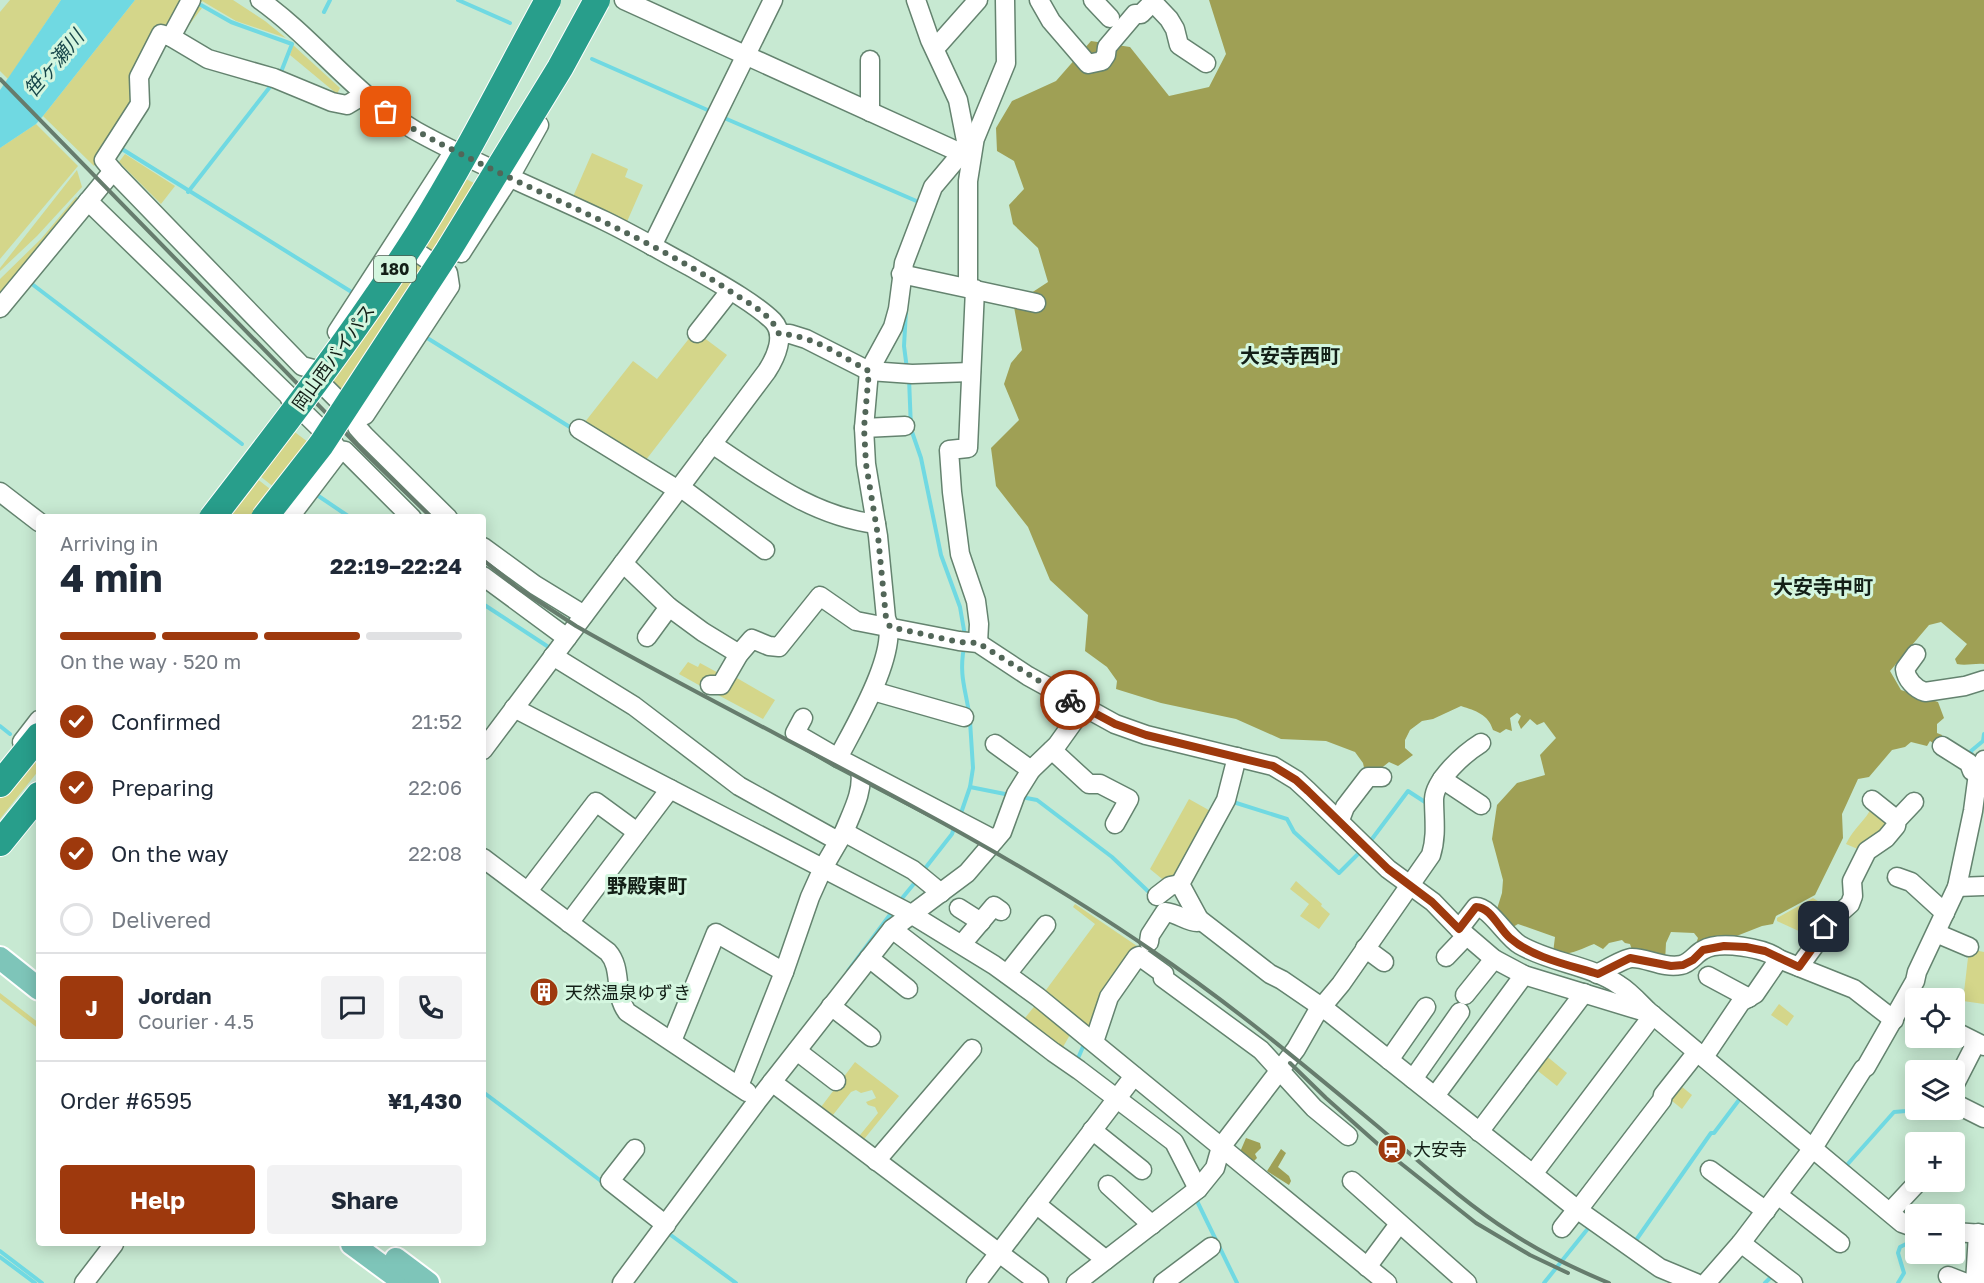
<!DOCTYPE html>
<meta charset="utf-8">
<style>
body{margin:0;font-family:"Golos Text","Noto Sans JP",sans-serif;background:#f2f2f3;color:#1f2937;height:100vh;display:flex;flex-direction:column;font-size:22px;white-space:nowrap}
*{box-sizing:border-box;margin:0}
p{font-size:20px;color:#747a83}
.icon{flex:none;width:33px;height:33px;fill:none;stroke:currentColor;stroke-width:2;stroke-linecap:round;stroke-linejoin:round}
.map{position:relative;flex:1;overflow:hidden}
.drawer{position:absolute;left:36px;top:514px;width:450px;height:732px;display:flex;flex-direction:column;background:#fff;border-radius:6px;box-shadow:0 3px 15px #0003}
.drawer>*{flex:none}
.controls{position:absolute;left:1905px;top:988px;display:grid;gap:12px}
.controls a{display:grid;place-items:center;width:60px;height:60px;border-radius:6px;background:#fff;box-shadow:0 3px 15px #0003;font-size:30px}
.pin{position:absolute;display:grid;place-items:center;width:51px;height:51px;color:#fff;margin:-26px;border-radius:12px;box-shadow:0 3px 9px #0006}
.courier{position:absolute;display:grid;place-items:center;width:60px;height:60px;margin:-30px;border:4px solid #9e390d;border-radius:50%;background:#fff;color:#222;box-shadow:0 2px 8px #0007}
.summary em{font-style:normal;font-weight:700}
.summary div{display:flex;flex-direction:column-reverse}
.summary{display:flex;align-items:center;justify-content:space-between;height:102px;padding:0 24px}
h1{font-size:39px;font-weight:700;line-height:45px}
.bar{display:grid;grid-template-columns:repeat(4,1fr);gap:9px 6px;align-content:center;height:72px;padding:0 24px}
.bar i{height:8px;border-radius:4px;background:#e0e1e3}
.bar .current{background:#9e390d}
.bar p{grid-column:span 4}
.line{display:flex;align-items:center;gap:15px;padding:0 24px;border-top:2px solid #e0e1e3}
.line div{flex:1}
.round{display:grid;place-items:center;flex:none;width:63px;height:63px;border-radius:6px;background:#f2f2f3}
ol{padding:0 24px;list-style:none}
li{display:flex;align-items:center;gap:18px;height:66px}
li p{margin-inline-start:auto}
li .icon{padding:6px;border-radius:50%;background:#9e390d;color:#fff;stroke-width:4}
li:last-child{color:#747a83}
li i{width:33px;height:33px;border:3px solid #e0e1e3;border-radius:50%}
.cta{display:flex;gap:12px;margin-top:auto;padding:12px 24px}
.cta a{flex:1;height:69px;border-radius:6px;background:#9e390d;color:#fff;font-size:24px;font-weight:700;line-height:69px;text-align:center}
.cta a+a{background:#f2f2f3;color:#1f2937}
.map>svg:first-child{display:block}
</style>
<div class="map">
<svg width="1984" height="1283" viewBox="0 0 1984 1283">
<rect width="100%" height="100%" fill="#c7e9d2"/>
<g fill="#d4d68a" fill-rule="evenodd">
<polygon points="10,0 61,0 8,79 0,71 0,12"/>
<polygon points="135,0 185,0 171,22 158,29 136,103 94,166 43,116"/>
<polygon points="195,0 233,0 265,21 286,38 236,21 202,1 198,6 202,8 180,37"/>
<polygon points="293,45 340,88 337,94 290,55"/>
<polygon points="36,124 78,166 0,259 0,148"/>
<polygon points="592,153 628,169 625,177 643,185 626,224 572,199"/>
<polygon points="125,154 175,186 161,204 119,162"/>
<polygon points="446,169 492,192 452,262 410,240"/>
<polygon points="77,170 82,187 37,236 0,271 0,268"/>
<polygon points="76,197 79,199 0,294 0,279 41,239"/>
<polygon points="399,243 439,277 352,407 319,374"/>
<polygon points="695,331 727,355 642,465 581,427 633,361 657,379"/>
<path d="M280,421l40,30 -51,66h-57l-4,-3 -4,4zM246,465l39,31 -2,3 -40,-31z"/>
<polygon points="688,662 698,667 700,663 724,676 715,694 679,674"/>
<polygon points="730,674 775,700 763,719 718,695"/>
<polygon points="32,756 39,761 39,770 0,819 0,794"/>
<polygon points="1189,799 1214,813 1185,866 1167,883 1150,869"/>
<path d="M1873,805l19,16 -32,29 -14,-6c8,-17 19,-22 27,-39z"/>
<polygon points="1296,881 1322,904 1321,906 1330,914 1319,929 1300,916 1309,904 1290,889"/>
<polygon points="1813,898 1834,911 1814,938 1777,921 1777,918"/>
<polygon points="1075,904 1137,946 1104,996 1088,1031 1043,994 1095,924 1073,907"/>
<polygon points="1969,949 1984,952 1984,1004 1963,1001"/>
<polygon points="0,993 39,1023 39,1029 0,999"/>
<polygon points="1037,1003 1071,1033 1059,1054 1021,1023"/>
<polygon points="1779,1004 1794,1016 1787,1026 1771,1015"/>
<polygon points="1544,1054 1567,1073 1557,1086 1533,1067"/>
<polygon points="855,1062 899,1096 861,1143 856,1140 878,1113 875,1107 868,1105 866,1102 876,1098 872,1090 861,1093 856,1090 851,1092 829,1120 818,1111"/>
<polygon points="1676,1082 1692,1095 1682,1109 1666,1096"/>
</g>
<g fill="#9fa055">
<path d="M1209,0h775v664c-9,-1 -18,2 -27,0l-2,-5 12,-15 -26,-22 -12,3 -39,46 11,19 37,12 6,16 -7,6v9l5,2 -1,5 -5,5 -6,-4 -3,5 -16,-4 -6,5 -13,3 -23,27 -11,2 -16,35 1,24 -28,57 -39,21 -3,8 -11,2 -28,11 -40,13 4,-12 -4,-5 -23,-1 -5,11 -1,19 -31,-6 -4,-12 -5,-1 -3,-3 -13,3 -6,6 -9,-5c-13,5 -27,13 -41,9l2,-16 -37,-13 -5,3 -7,-4 -9,-14 5,-16 1,-13 -11,-41 5,-34 20,-22 28,-8 -5,-20 16,-17 -12,-16 -7,3 -7,-6 -9,10 -3,-7 3,-6 -4,-3 -7,5 2,13 -6,-2 -6,4 -7,-3c-5,-16 -17,-19 -32,-24l-28,13 -11,2 -12,9 -5,10v8l8,7 -15,11 -9,-4 -15,12 -9,-2 -2,-9 -8,-11 -29,-11 -45,-2 -45,-20 -75,-16 -45,-14 1,-8 -10,-14 -22,-16 3,-36 -38,-35 -22,-53 -32,-41 -5,-38 28,-28 -15,-36 7,-21 11,-13 -8,-43 11,-10 23,-15 -10,-34 -25,-24 -4,-19 15,-16 -10,-28 -17,-10 -1,-23 16,-27 44,-20 35,-40 39,6 39,49 40,-9 17,-33z"/>
<polygon points="1246,1138 1260,1143 1261,1148 1255,1154 1257,1158 1252,1163 1245,1154 1240,1152"/>
<polygon points="1281,1149 1286,1153 1278,1167 1289,1176 1291,1181 1289,1185 1267,1171"/>
</g>
<polygon fill="#70d9e2" points="61,0 135,0 43,116 36,124 0,148 0,90"/>
<g fill="none" stroke-linecap="round" stroke-linejoin="round">
<g stroke="#70d9e2" stroke-width="4">
<polyline points="458,0 510,23"/>
<polyline points="201,5 231,22 292,44 281,72"/>
<polyline points="324,12 330,0"/>
<polyline points="592,59 712,112"/>
<polyline points="722,117 921,203"/>
<polyline points="118,154 122,149 350,291"/>
<polyline points="188,192 273,83"/>
<polyline points="28,281 242,444"/>
<polyline points="906,311 904,346 907,369"/>
<polyline points="424,336 573,429"/>
<polyline points="909,378 911,429 921,458 941,555 960,607 965,636"/>
<polyline points="314,493 351,518"/>
<polyline points="483,604 550,648"/>
<path d="M964,647c-5,28 1,40 5,66"/>
<polyline points="0,726 10,734"/>
<polyline points="1972,758 1971,751 1983,741 1984,734"/>
<polyline points="970,787 1010,795"/>
<polyline points="1021,797 1037,800 1112,857 1152,895"/>
<polyline points="1230,801 1287,819 1294,832 1339,873 1362,850"/>
<polyline points="960,816 970,787 973,768 970,721"/>
<polyline points="1369,843 1408,791 1428,804"/>
<polyline points="923,871 952,834 955,825"/>
<polyline points="899,902 917,880"/>
<polyline points="848,971 892,912"/>
<polyline points="1076,1063 1085,1042"/>
<polyline points="483,1092 605,1184"/>
<polyline points="1846,1166 1894,1112 1906,1111 1916,1095"/>
<polyline points="1195,1197 1237,1283"/>
<polyline points="668,1233 736,1283"/>
<polyline points="1634,1243 1711,1133 1714,1133 1742,1096"/>
<polyline points="0,1251 42,1283"/>
<polyline points="0,1257 35,1283"/>
<polyline points="1544,1283 1590,1226"/>
<polyline points="1765,1283 1773,1275"/>
<polyline points="1898,1283 1904,1273 1898,1253 1900,1247 1916,1239"/>
</g>
<g stroke="#64836f" stroke-width="21">
<g id="minor">
<path d="M260,0c56,40 95,96 156,131 61,34 126,60 189,90 29,14 56,30 84,45 24,14 65,36 84,55 13,14 3,36 -6,50l-284,379"/>
<polyline points="624,0 961,153"/>
<polyline points="916,0 930,40 958,100 967,146"/>
<polyline points="1039,0 1051,21 1088,64 1102,61 1106,55 1107,47 1135,14 1141,14 1152,3"/>
<polyline points="1093,0 1110,18"/>
<polyline points="1151,0 1169,19 1175,29 1179,45 1206,63"/>
<polyline points="171,37 191,0"/>
<polyline points="939,44 978,0"/>
<polyline points="870,60 870,112"/>
<polyline points="113,171 104,160 140,104 139,77 161,34 171,37 208,59 274,78 332,102 347,105 357,99 363,93"/>
<polyline points="88,201 291,398"/>
<polyline points="652,246 773,0"/>
<polyline points="461,253 510,177 539,125"/>
<polyline points="901,274 1036,303"/>
<polyline points="968,288 968,181 975,137"/>
<polyline points="975,289 968,448 949,450 952,492 960,554 976,601 979,624 978,643"/>
<polyline points="0,308 113,171 302,366 313,369"/>
<polyline points="337,332 452,154"/>
<polyline points="697,333 730,291"/>
<polyline points="779,334 790,334 806,339 869,371 912,374 971,372"/>
<polyline points="312,371 314,376 357,419 357,427 365,436 448,518"/>
<polyline points="357,419 365,415 450,286 448,273 406,245 404,237"/>
<polyline points="864,428 905,426"/>
<polyline points="579,429 678,490"/>
<path d="M712,444c53,35 100,72 164,80"/>
<polyline points="338,450 345,451 412,518"/>
<polyline points="680,487 765,550"/>
<polyline points="0,492 39,522"/>
<polyline points="289,518 336,456 338,450 330,438 290,399"/>
<polyline points="483,547 535,585 584,615"/>
<polyline points="623,563 669,607 703,632 739,654"/>
<polyline points="483,576 567,638"/>
<polyline points="647,637 669,607"/>
<path d="M1916,654l-11,15c1,10 10,20 20,23l40,-6 19,-6"/>
<polyline points="553,656 634,706 739,786 838,841"/>
<polyline points="710,685 721,685 739,654 752,639 769,646 779,647 820,596 856,621 959,641 978,643 1028,676 1115,724 1146,735 1273,766 1296,780 1308,791 1388,869 1433,902 1459,929 1494,959 1524,975 1642,1011 1648,1011 1902,1223 1916,1228"/>
<polyline points="873,691 964,717"/>
<polyline points="514,708 911,914 994,965 1038,997 1387,1283"/>
<polyline points="803,718 795,733 838,758 995,840"/>
<polyline points="22,742 39,720"/>
<polyline points="995,744 1031,770"/>
<polyline points="1942,746 1969,763 1972,771 1979,774"/>
<polyline points="1052,750 1089,784 1100,784 1129,799 1115,824"/>
<polyline points="1237,757 1226,800 1180,884 1199,919 1270,974 1282,980 1330,1013 1578,1210 1660,1268 1696,1283"/>
<path d="M838,758c16,-31 62,-107 48,-140l-8,-82 -12,-72 -2,-36 5,-57 24,-44 5,-18 6,-46 29,-76 43,-51 30,-73 -1,-63"/>
<polyline points="1442,779 1481,805"/>
<polyline points="1872,800 1897,820"/>
<polyline points="1340,820 1345,807 1368,777 1382,777"/>
<path d="M844,832c8,-20 20,-41 16,-62"/>
<path d="M483,858l125,94c15,17 5,41 19,60l120,80"/>
<polyline points="1897,877 1911,882 1945,913"/>
<polyline points="1957,887 1984,886"/>
<polyline points="528,891 596,802 637,832"/>
<polyline points="1157,896 1170,886 1180,884"/>
<polyline points="959,908 981,922"/>
<polyline points="569,923 670,789"/>
<polyline points="892,929 1053,1052 1079,1070 1174,1142 1198,1189"/>
<path d="M1459,929l17,-22c14,0 30,30 44,38 31,18 70,20 99,40 10,6 19,16 28,25"/>
<polyline points="1936,933 1969,947"/>
<path d="M1149,942l1,-7 15,-23c13,1 22,10 32,10l2,-3"/>
<polyline points="962,944 994,906 1001,911"/>
<polyline points="1365,948 1384,962"/>
<polyline points="1446,957 1466,936"/>
<polyline points="869,958 908,989"/>
<polyline points="1799,967 1817,942 1824,927 1850,904 1853,896 1852,881 1867,851 1886,838 1896,826 1897,820 1914,802"/>
<polyline points="1007,974 1046,925"/>
<path d="M1597,974c8,-4 26,-15 34,-16 15,-1 32,11 50,7 10,-2 14,-11 22,-15 17,-10 62,-2 76,9"/>
<polyline points="1708,976 1749,998"/>
<polyline points="1465,995 1494,959"/>
<polyline points="831,1006 871,1037"/>
<polyline points="1954,1031 1984,1046"/>
<polyline points="672,1041 716,933 784,972"/>
<polyline points="1094,1042 1109,997 1137,957 1139,956 1164,974 1163,978 1261,1050 1314,1108 1348,1136"/>
<polyline points="797,1051 836,1081"/>
<polyline points="1704,1057 1741,1002 1755,994 1779,959 1854,989 1894,1020"/>
<polyline points="1389,1060 1426,1007"/>
<polyline points="1413,1079 1460,1012"/>
<polyline points="772,1082 1039,1283"/>
<polyline points="739,1086 784,972 810,897 823,868 844,832 913,870 941,893"/>
<polyline points="1954,1086 1976,1043"/>
<polyline points="1435,1096 1524,975"/>
<polyline points="1954,1103 1984,1118"/>
<polyline points="1092,1130 1142,1170"/>
<polyline points="1479,1132 1584,993"/>
<polyline points="635,1149 610,1181 666,1225"/>
<polyline points="876,1161 972,1049"/>
<polyline points="1710,1170 1766,1211"/>
<polyline points="1533,1174 1653,1015"/>
<polyline points="1352,1181 1467,1283"/>
<polyline points="1108,1185 1152,1225"/>
<polyline points="1778,1195 1840,1243"/>
<polyline points="1036,1204 1106,1260"/>
<polyline points="1578,1210 1662,1100 1663,1095 1697,1052"/>
<polyline points="1890,1212 1918,1182"/>
<polyline points="1562,1228 1577,1209"/>
<polyline points="1954,1232 1984,1234"/>
<polyline points="1741,1243 1793,1283"/>
<polyline points="1367,1267 1399,1224"/>
<polyline points="1948,1276 1966,1283"/>
<polyline points="84,1283 114,1244"/>
<polyline points="622,1283 758,1100 892,929 967,873 1002,832 1016,794 1031,770 1057,745 1077,717 1081,707"/>
<polyline points="976,1283 1134,1076"/>
<path d="M1076,1283l122,-94 17,-21 6,-21 75,-98 20,-35 25,-30 90,-129c6,-19 3,-37 3,-56 1,-20 31,-46 47,-56"/>
<polyline points="1163,1283 1211,1247"/>
<polyline points="1706,1283 1741,1243 1813,1148 1863,1069 1866,1067 1915,981 1917,972 1957,887 1973,811 1977,781 1984,760"/>
<polyline points="1975,1283 1978,1233"/>
</g>
</g>
<g stroke="#fff" stroke-width="26">
<g id="major">
<polyline points="0,958 39,989"/>
<polyline points="352,1244 405,1283"/>
<polyline points="396,1259 428,1283"/>
</g>
</g>
<g stroke="#fff" stroke-width="28">
<g id="highway">
<polyline points="0,784 39,736"/>
<polyline points="0,843 39,795"/>
</g>
</g>
<use href="#minor" stroke="#fff" stroke-width="18"/>
<use href="#major" stroke="#7ec5b9" stroke-width="22"/>
<use href="#highway" stroke="#289e8b" stroke-width="26"/>
<g stroke="#667c6d" stroke-width="4">
<polyline points="0,79 367,455 432,518"/>
<path d="M483,560l35,28 58,38c191,109 394,199 575,324 77,52 148,111 219,170 46,38 90,80 140,112 30,20 65,37 99,51"/>
<polyline points="1290,1063 1326,1098 1389,1154 1476,1223 1530,1255 1568,1273"/>
</g>
<g stroke="#fff" stroke-width="28" stroke-linecap="butt">
<g id="highway-bridge">
<path d="M212,518c72,-93 143,-185 206,-284 47,-75 87,-155 130,-234"/>
<polyline points="264,518 321,445 448,251 560,68 597,0"/>
</g>
</g>
<use href="#highway-bridge" stroke="#289e8b" stroke-width="26"/>
</g>
<g fill="none" stroke-linecap="round" stroke-linejoin="round">
<path stroke="#526658" stroke-width="6" stroke-dasharray="0 10.8" d="M386,112c22,14 44,27 67,38 94,48 192,85 280,143 18,12 38,21 46,41 32,0 63,23 90,37l-5,57 2,36 12,72 8,82 4,9 69,15 19,1 92,57"/>
<path stroke="#9e390d" stroke-width="8" d="M1070,700l45,24 31,11 127,31 23,14 12,11 80,78 44,33 27,27 17,-22c15,0 23,22 34,31 23,20 59,27 88,36l32,-16 41,8 12,-1 10,-5 10,-10 21,-4 22,1 19,4 34,16 18,-25 7,-15"/>
</g>
<defs>
<g id="building-disc" transform="scale(1.5)"><circle r="9.5" fill="#9e390d" stroke="#d4f6df"/><path d="M-4-6H4V6H1V3H-1V6H-4ZM-2.5-4.3h1.7v1.8h-1.7ZM.8-4.3h1.7v1.8H.8ZM-2.5-1h1.7V.8h-1.7ZM.8-1h1.7V.8H.8Z" fill="#fff"/></g>
<g id="station-disc" transform="scale(1.5)"><circle r="9.5" fill="#9e390d" stroke="#d4f6df"/><path d="M-3-6H3Q5-6 5-4V2Q5 4 3 4L4.5 6H3L1.5 4h-3L-3 6H-4.5L-3 4Q-5 4-5 2V-4Q-5-6-3-6ZM-3.5-4v3h7v-3ZM-3.5 1v1.5H-2V1ZM2 1v1.5H3.5V1Z" fill="#fff"/></g>
</defs>
<g fill-rule="evenodd">
<use href="#building-disc" x="544" y="992"/>
<use href="#station-disc" x="1392" y="1149"/>
</g>
<g text-anchor="middle" dominant-baseline="central" stroke-width="6" stroke-linejoin="round" paint-order="stroke">
<rect fill="#d4f6df" stroke="#4d6053" stroke-width="1.5" x="374" y="256" width="42" height="26" rx="4.5"/>
<g font-size="16" font-weight="bold" fill="#131f17">
<text x="395" y="269">180</text>
</g>
<g font-size="18" fill="#131f17" stroke="#d4f6df">
<text transform="translate(333 357) rotate(-54)">岡山西バイパス</text>
</g>
<g font-size="18" fill="#131f17" stroke="#d4f6df" text-anchor="start">
<text x="565" y="992">天然温泉ゆずき</text>
<text x="1413" y="1149">大安寺</text>
</g>
<g font-size="20" font-style="italic" fill="#18484c" stroke="#d4f6df">
<text transform="translate(53 63) rotate(-50)">笹ヶ瀬川</text>
</g>
<g font-size="20" font-weight="bold" fill="#131f17" stroke="#d4f6df">
<text x="1290" y="355">大安寺西町</text>
<text x="1823" y="586">大安寺中町</text>
<text x="647" y="885">野殿東町</text>
</g>
</g>
</svg>
<div class="controls">
<a><svg class="icon" aria-label="locate" viewBox="0 0 24 24"><circle cx="12" cy="12" r="6"/><path d="M12 2v4M12 18v4M2 12h4M18 12h4"/></svg></a>
<a><svg class="icon" aria-label="layers" viewBox="0 0 24 24"><path d="M12 4l9 5-9 5-9-5zM3 14l9 5 9-5"/></svg></a>
<a>+</a>
<a>−</a>
</div>
<div class="pin" style="left:386px;top:112px;background:#ea580c"><svg class="icon" aria-label="bag" viewBox="0 0 24 24"><path d="M5 8h14l-1 12H6zM9 8a3 3 0 0 1 6 0"/></svg></div>
<div class="pin" style="left:1824px;top:927px;background:#1f2937"><svg class="icon" aria-label="home" viewBox="0 0 24 24"><path d="M3 11l9-7 9 7M6 9v11h12V9"/></svg></div>
<div class="courier" style="left:1070px;top:700px"><svg class="icon" aria-label="bike" viewBox="0 0 24 24"><circle cx="6" cy="16" r="4"/><circle cx="18" cy="16" r="4"/><path d="M6 16l4-8h5l3 8M10 8l3 8H6M13 5h3"/></svg></div>
<section class="drawer">
<div class="summary"><div><h1>4 min</h1><p>Arriving in</p></div><em>22:19–22:24</em></div>
<div class="bar"><i class="current"></i><i class="current"></i><i class="current"></i><i></i><p>On the way · 520 m</p></div>
<ol>
<li><svg class="icon" aria-label="check" viewBox="0 0 24 24"><path d="M5 12l5 5 9-10"/></svg>Confirmed<p>21:52</p></li>
<li><svg class="icon" aria-label="check" viewBox="0 0 24 24"><path d="M5 12l5 5 9-10"/></svg>Preparing<p>22:06</p></li>
<li><svg class="icon" aria-label="check" viewBox="0 0 24 24"><path d="M5 12l5 5 9-10"/></svg>On the way<p>22:08</p></li>
<li><i></i>Delivered</li>
</ol>
<div class="line" style="height:108px"><b class="round" style="background:#9e390d;color:#fff">J</b><div><b>Jordan</b><p>Courier · 4.5</p></div><a class="round"><svg class="icon" aria-label="chat" viewBox="0 0 24 24"><path d="M4 5h16v11H9l-5 4z"/></svg></a><a class="round"><svg class="icon" aria-label="phone" viewBox="0 0 24 24"><path d="M5 4h4l2 5-3 2q2 4 5 5l2-3 5 2v4C11 20 4 13 5 4z"/></svg></a></div>
<div class="line" style="height:78px"><div>Order #6595</div><b>¥1,430</b></div>
<div class="cta"><a>Help</a><a>Share</a></div>
</section>
</div>
